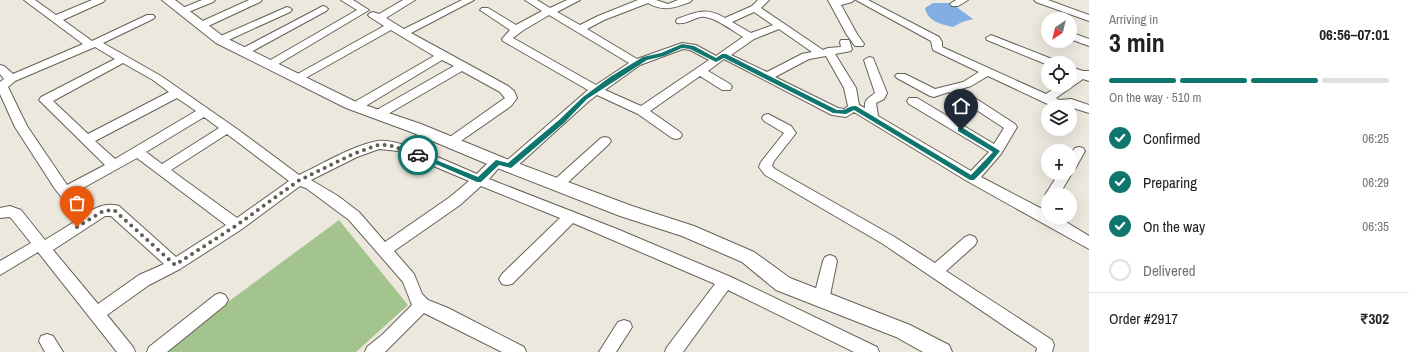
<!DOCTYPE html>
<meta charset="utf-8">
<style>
body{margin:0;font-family:"Archivo Narrow",sans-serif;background:#f2f2f2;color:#202124;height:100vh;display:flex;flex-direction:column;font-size:15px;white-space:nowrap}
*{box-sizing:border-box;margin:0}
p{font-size:13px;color:#757577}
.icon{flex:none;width:22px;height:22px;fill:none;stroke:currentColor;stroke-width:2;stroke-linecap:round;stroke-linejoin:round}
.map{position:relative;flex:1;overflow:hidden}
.sheet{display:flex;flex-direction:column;background:#fff;width:320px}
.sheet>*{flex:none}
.needle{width:26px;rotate:215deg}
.controls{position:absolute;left:1041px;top:12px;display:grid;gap:8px}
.controls a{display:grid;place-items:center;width:36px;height:36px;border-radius:50%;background:#fff;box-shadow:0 4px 16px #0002;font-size:20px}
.pin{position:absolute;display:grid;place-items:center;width:34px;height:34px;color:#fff;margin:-41px -17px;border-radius:50% 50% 50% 0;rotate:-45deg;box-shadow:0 0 4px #0007}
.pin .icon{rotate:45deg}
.courier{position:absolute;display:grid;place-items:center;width:40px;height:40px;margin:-20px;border:3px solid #0f766e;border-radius:50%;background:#fff;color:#222;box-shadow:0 1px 5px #0007}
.overview em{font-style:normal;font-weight:800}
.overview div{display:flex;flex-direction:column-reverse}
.overview{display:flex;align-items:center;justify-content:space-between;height:68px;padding:0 20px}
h1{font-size:26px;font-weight:800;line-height:30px}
.bar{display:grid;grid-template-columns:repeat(4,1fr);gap:6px 4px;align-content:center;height:48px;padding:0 20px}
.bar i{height:5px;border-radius:3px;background:#e0e0e0}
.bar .selected{background:#0f766e}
.bar p{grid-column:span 4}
.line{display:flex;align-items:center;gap:10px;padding:0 20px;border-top:1px solid #e0e0e0}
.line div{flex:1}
ol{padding:0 20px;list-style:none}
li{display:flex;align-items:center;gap:12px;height:44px}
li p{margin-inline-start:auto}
li .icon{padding:4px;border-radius:50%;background:#0f766e;color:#fff;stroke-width:4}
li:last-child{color:#757577}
li i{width:22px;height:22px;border:2px solid #e0e0e0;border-radius:50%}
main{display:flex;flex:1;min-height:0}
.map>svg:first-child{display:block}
</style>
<main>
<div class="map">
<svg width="1089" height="352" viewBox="0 0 1089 352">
<rect width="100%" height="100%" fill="#ede8dd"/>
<polygon fill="#a4c48e" points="339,220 408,305 356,352 160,352"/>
<path fill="#81aee4" d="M933,3h18l22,16 -11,3 -9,5c-12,-3 -25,-5 -28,-19z"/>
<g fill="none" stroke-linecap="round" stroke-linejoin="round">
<g stroke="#656157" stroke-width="2">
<g id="minor">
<path d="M24,0h11l21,15 36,-15h13l-2,2 -40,18 29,21 55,-26h6l2,2 -2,2 -50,24 58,33 76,53 62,46c21,-10 57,-31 79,-34 22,-3 77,24 99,33 7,-7 15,-18 25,-15l2,3 -15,17 128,50 114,48 146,70 2,5h-25l-126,-62 -45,62h-18l2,-5 48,-63 -142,-61 -61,61 -5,1 -5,-1 -3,-5 3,-5 58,-56 -79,-32 -21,19 -66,46 20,23 8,20 6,6 20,8 76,39 2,5h-24l-78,-39 -39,39h-20l2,-5 16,-13 29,-29 -9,-23 -54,-62 -43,-32 -6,-2 -58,43 -62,40 -31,16 -42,30 26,32 2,5h-18l-79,-100 -38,23v-14l31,-18 -20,-25 -2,-1 -9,1v-10l10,-2 11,4 24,30 34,-21 -24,-30 -40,-62 -15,-33v-12l4,-3 -4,-5v-9l4,1 9,8 70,-30zM95,47l20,12 -74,38 -2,3 66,65 -38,20 -40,-59 -19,-39 7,-6zM123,63l30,17 16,12 -81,42 -35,-33zM177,98l19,13 -81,48 -20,-18zM204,117l15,11 -57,36 -16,-12zM227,134l62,47 -52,37 -66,-48zM379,149l19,2 71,30 -19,16 -65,45 -26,-30 -21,-16 -27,-16 46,-23zM137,158l89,67 -50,32 -57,-51c-10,-3 -21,0 -30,6l-15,-19zM105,216h6l53,48 -25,11 -41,29 -45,-54z"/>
<polygon points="202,0 215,0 213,2 186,13 183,14 178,11 180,9"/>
<polygon points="249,0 262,0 260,2 204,28 200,29 195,26 196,24"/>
<polygon points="341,0 353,0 369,10 275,66 267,66 266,64 267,62 357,10"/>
<polygon points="403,0 415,0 386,18 404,29 462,0 474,0 411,33 508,86 514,91 517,98 511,106 455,145 451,146 447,145 445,142 447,139 505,98 500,92 462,71 381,118 373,118 371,115 373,112 454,66 442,60 359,110 351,110 349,107 351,104 434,56 391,30 302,80 294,80 292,78 294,76 384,26 370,17 368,15 370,13 373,12 379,14"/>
<path d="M525,0h12l13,8 17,-8h13l-23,12 23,13 18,-9 40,-16h18l12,4 10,-4h14l-2,2c-16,6 -27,10 -42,1l-44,17 -17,9 50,30 45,-16 14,2 20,11 27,-19c-10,-6 -31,-22 -42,-20 -8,1 -15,8 -24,6l-1,-2 1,-2c20,-7 29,-12 48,-1l27,-12 6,-6h11l-8,8 62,42 5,-2 13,-1 -1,-5 1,-2h8l3,9 -1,2 -16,3 21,34 3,17 6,3c-1,-9 4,-10 10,-15l-11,-33 5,-3 4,1 14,35 -3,6 -8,4 2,13 93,55 18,-19 -80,-48 -2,-3 2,-3h8l77,46 10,-16 -55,-36 -15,5 -4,-1 -33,-18 -2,-2 2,-2h8l30,15 28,-7 16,-10 -46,-22 -2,-9 -75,-41h12l71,37 3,5v5l104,47 13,-9h11v-7l4,-2 -4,-2v-7l13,4h6v10l-6,-2 -27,19 3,2 12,-1 18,6v8l-19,-6h-16l-66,-31 -17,10 -10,3 54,35 2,3 -16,27 -20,23 67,35v5h10l31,19v13l-122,-68 -113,-69 -8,5 -14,-2 -108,-56 -16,12 22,13 2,3 -2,3h-8l-22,-14 -50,35 30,21 2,3 -2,3 -4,1 -4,-1 -34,-24 -41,-19 -8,6 -75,68 -5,2 -5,-2 -1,-3 1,-3 84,-73 -85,-49 -1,-2 8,-9 -30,-20 2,-2h6l28,17 26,-14zM754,12l19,13 -22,8 -19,-11zM549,15l80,48 -33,22 -83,-47 9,-7zM779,29l33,23 -10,2 -35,18 -36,-17 23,-16zM683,49l7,1 19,10 -68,46 -36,-16 35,-25zM826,56l18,32 4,18 -4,3 -6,-1 -63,-31 34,-18z"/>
<polygon points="828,0 854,0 852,2 841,5 857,34 864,44 863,46 855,46 847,35"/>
<polygon points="956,0 968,0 958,6 952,6 950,4"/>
<polygon points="1034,0 1048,0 1089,15 1089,21 1036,2"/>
<polygon points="323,6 326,7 328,9 326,11 249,53 241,53 240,51 241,49"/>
<polygon points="287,7 290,8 292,10 290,12 224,42 216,42 215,40 216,38"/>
<polygon points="1070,32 1089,39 1089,46 1070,39"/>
<polygon points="991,35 1057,61 1058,63 1048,63 1048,65 987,40 986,38"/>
<polygon points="768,114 791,126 796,133 774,161 772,166 775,169 893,236 935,263 965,237 970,235 975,237 977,241 975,245 946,271 1052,340 1054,345 1052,352 1036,352 1037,348 883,244 765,175 759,167 761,162 784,133 764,121 762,118 764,115"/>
<polygon points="605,137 609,138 611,141 609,144 563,187 558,189 553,187 551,184 553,181 601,138"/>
<polygon points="1079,147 1083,148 1085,151 1075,169 1071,170 1072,173 1059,195 1048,195 1047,199 1045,195 1059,173 1070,173 1070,155 1075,148"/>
<polygon points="830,255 835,257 837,261 829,300 826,305 821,307 816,305 813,300 823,261 825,257"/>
<polygon points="220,293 225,295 228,300 225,305 167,352 147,352 149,347 215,295"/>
<polygon points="624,320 630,322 632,327 616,352 599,352 618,322"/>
<polygon points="47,334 53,336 63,352 45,352 39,341 41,336"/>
</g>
</g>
<g stroke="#656157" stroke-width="2">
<polygon id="tertiary" points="162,0 175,0 224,37 356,102 421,124 504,158 632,206 694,226 754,252 790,278 910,325 949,345 952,352 923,352 896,337 776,290 742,262 682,236 620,216 492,166 411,132 346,108 216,43"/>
</g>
<use href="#minor" fill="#fff" fill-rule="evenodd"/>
<use href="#tertiary" fill="#fff" fill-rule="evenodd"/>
</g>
<path fill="#0f766e" d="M682,44l12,2 22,12 6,-4h4l111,56c10,1 12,-5 19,-4l115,69 22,-23 -35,-21v-3h5l37,23 -13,16 -13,13h-4l-116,-70 -8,4 -13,-1 -109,-55 -8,4 -26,-13 -8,-1 -18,8 -17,4 -60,39 -23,24 -53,45 -12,-3 -18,17h-4l-62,-27 3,-2 3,1 57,23 18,-17 12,3 51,-43 24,-23 27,-20 33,-20 18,-4z"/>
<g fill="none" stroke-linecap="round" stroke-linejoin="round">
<polyline stroke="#615e58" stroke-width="4" stroke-dasharray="0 7.2" points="77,227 103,211 114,210 175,265 237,225 298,181 353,154 378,145 389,145 418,155"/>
</g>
</svg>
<div class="controls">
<a><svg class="needle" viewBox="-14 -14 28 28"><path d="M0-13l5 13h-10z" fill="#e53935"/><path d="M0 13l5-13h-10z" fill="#757577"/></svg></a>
<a><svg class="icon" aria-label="locate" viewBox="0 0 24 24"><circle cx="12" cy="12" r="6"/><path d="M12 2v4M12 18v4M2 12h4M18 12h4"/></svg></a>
<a><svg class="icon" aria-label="layers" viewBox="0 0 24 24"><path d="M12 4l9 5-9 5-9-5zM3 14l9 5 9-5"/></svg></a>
<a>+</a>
<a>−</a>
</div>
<div class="pin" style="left:77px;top:227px;background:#ea580c"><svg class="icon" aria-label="bag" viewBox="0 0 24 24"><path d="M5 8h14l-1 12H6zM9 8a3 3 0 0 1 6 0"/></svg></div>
<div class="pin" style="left:961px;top:130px;background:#1f2937"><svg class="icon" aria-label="home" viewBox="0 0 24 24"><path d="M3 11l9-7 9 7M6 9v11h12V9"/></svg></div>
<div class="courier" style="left:418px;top:155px"><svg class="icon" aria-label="car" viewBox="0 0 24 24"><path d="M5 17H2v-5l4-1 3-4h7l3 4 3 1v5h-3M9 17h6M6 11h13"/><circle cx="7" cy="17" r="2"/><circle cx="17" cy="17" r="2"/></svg></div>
</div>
<section class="sheet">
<div class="overview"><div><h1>3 min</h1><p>Arriving in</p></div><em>06:56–07:01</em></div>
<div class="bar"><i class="selected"></i><i class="selected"></i><i class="selected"></i><i></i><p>On the way · 510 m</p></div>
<ol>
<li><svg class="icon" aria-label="check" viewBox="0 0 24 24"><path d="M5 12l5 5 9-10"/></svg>Confirmed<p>06:25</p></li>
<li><svg class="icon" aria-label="check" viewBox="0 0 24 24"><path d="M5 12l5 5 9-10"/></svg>Preparing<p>06:29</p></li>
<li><svg class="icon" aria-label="check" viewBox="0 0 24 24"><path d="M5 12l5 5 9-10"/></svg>On the way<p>06:35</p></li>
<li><i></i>Delivered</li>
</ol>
<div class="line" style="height:52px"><div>Order #2917</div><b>₹302</b></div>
</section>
</main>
